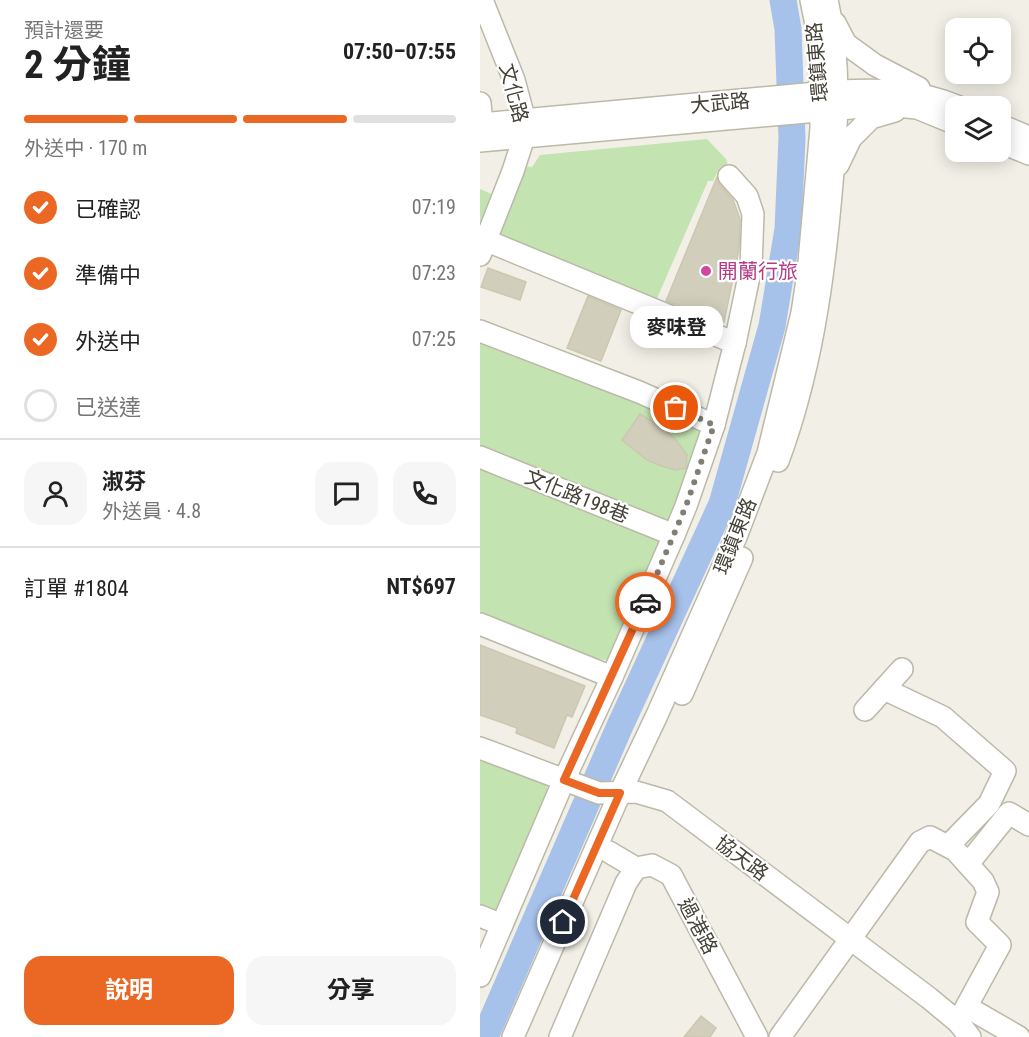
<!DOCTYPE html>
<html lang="zh-TW">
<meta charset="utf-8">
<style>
body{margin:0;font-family:"Roboto Condensed","Noto Sans TC",sans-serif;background:#f6f6f6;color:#222;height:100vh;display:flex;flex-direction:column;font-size:22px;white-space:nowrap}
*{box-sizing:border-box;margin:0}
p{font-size:20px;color:#767676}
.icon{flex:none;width:33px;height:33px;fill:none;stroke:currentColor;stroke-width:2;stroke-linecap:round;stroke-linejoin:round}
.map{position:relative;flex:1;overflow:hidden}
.side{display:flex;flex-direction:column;background:#fff;width:480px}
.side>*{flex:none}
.controls{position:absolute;left:465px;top:18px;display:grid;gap:12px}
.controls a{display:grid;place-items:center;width:66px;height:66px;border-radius:12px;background:#fff;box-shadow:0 3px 15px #0003;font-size:30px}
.pin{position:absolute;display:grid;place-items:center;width:51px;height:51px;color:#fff;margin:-26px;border:3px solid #fff;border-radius:50%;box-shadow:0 2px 6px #0007}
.courier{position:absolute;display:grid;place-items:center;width:60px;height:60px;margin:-30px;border:4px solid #ea6824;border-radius:50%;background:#fff;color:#222;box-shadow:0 2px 8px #0007}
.bubble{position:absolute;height:42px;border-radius:18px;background:#fff;box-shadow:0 3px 15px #0003;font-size:20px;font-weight:700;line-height:42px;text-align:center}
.headline em{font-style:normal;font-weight:700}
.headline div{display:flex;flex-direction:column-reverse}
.headline{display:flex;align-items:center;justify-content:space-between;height:102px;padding:0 24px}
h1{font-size:39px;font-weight:700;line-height:45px}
.bar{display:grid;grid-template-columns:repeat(4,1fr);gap:9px 6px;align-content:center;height:72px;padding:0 24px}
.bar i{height:8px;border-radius:4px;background:#e0e0e0}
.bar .active{background:#ea6824}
.bar p{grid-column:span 4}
.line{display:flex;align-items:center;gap:15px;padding:0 24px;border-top:2px solid #e0e0e0}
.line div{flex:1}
.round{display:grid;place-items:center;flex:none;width:63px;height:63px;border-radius:18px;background:#f6f6f6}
ol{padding:0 24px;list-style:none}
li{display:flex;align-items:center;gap:18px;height:66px}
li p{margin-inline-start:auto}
li .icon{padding:6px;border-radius:50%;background:#ea6824;color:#fff;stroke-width:4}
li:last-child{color:#767676}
li i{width:33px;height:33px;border:3px solid #e0e0e0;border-radius:50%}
.action{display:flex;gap:12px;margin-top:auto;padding:12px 24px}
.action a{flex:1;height:69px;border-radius:18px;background:#ea6824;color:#fff;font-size:24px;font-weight:700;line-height:69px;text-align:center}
.action a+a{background:#f6f6f6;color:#222}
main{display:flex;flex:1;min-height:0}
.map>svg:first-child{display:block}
</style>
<main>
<section class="side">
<div class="headline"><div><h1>2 分鐘</h1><p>預計還要</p></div><em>07:50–07:55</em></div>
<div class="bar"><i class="active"></i><i class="active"></i><i class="active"></i><i></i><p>外送中 · 170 m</p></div>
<ol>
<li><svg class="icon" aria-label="check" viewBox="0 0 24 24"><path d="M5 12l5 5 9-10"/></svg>已確認<p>07:19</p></li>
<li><svg class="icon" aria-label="check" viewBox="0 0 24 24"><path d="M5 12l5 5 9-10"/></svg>準備中<p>07:23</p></li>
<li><svg class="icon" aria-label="check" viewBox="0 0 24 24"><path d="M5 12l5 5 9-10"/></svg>外送中<p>07:25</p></li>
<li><i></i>已送達</li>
</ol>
<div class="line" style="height:108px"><a class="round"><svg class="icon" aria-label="person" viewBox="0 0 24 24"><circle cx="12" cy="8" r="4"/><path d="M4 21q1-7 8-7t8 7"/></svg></a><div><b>淑芬</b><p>外送員 · 4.8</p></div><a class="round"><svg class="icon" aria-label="chat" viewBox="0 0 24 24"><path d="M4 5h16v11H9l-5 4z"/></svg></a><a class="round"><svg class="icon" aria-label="phone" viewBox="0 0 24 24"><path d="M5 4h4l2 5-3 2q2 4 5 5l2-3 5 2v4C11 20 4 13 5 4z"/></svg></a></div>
<div class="line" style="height:78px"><div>訂單 #1804</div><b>NT$697</b></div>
<div class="action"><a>說明</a><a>分享</a></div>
</section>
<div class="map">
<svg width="549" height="1037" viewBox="0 0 549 1037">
<rect width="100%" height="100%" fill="#f2f0e6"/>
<g fill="#c3e3b1">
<polygon points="227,139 246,159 248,166 240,167 233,181 228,181 175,303 22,239 18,229 44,166 52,167 60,155"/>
<polygon points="0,189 18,197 6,225 0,223"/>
<polygon points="0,337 217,421 223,434 191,520 183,523 0,452"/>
<polygon points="0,461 182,538 136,657 125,660 101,655 0,619"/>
<polygon points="0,758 65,783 69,791 15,915 0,913"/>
</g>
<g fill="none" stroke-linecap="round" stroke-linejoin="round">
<polyline stroke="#a6c1ea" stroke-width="27" points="5,1037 139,728 242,504 292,326 308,229 312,138 308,29 303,0"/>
</g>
<g fill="#d2cebc" stroke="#ccc7b0" stroke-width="1.5">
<polygon points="237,177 240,185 253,200 260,219 259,249 244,322 186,301"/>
<polygon points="8,268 46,282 40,300 1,287"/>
<polygon points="108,296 141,310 121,361 87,348"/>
<polygon points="160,414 184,429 196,440 207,455 206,468 195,470 179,465 167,460 142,440"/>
<polygon points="0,645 105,686 92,717 87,715 74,748 36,733 37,728 0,715"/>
<polygon points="221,1016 236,1028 230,1037 204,1037"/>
</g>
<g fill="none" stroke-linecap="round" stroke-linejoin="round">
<g stroke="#bcb9a9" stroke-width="24">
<g id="minor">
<polyline points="355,23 366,44 395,65 439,88"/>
<polyline points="0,103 3,138"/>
<path d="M0,124l358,-33c43,-2 78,-2 119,15"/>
<polyline points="520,125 549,137"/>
<polyline points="0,141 405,105 437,108 476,124"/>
<polyline points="520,142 549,154"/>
<polyline points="358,165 371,138 391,118 415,111"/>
<polyline points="0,238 255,343"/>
<polyline points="0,255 33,171 44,137 45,121 34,80 2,0"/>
<polyline points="0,331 159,392 234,425"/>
<polyline points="0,457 194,535"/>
<path d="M298,461c32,-86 45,-176 53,-266 6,-66 11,-131 -4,-195"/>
<polyline points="0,624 132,677"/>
<polyline points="404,689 463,717 525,771 509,804 468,846"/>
<polyline points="202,694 262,558"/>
<polyline points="385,710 422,669"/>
<polyline points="0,748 119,793 156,792 187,801 449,998 478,1022 490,1037"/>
<polyline points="129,852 156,868 172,865 191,875 277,1037"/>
<polyline points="488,864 529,813 549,825"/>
<polyline points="0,916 22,925"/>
<polyline points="0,976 84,780 132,677 194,535 206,506 234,425 255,343 271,267 273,214 267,196 249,176"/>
<polyline points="487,1007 539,1037"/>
<polyline points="33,1037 140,793 177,715 256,537 288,453 322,313 328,273 341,128 339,39 331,0"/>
<polyline points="80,1037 146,883 156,868"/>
<polyline points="300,1037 440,842 450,837 475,850 503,881 508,892 497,922 520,945 478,1022"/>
</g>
</g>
<use href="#minor" stroke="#fff" stroke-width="21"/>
</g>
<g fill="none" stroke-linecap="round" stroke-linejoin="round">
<polyline stroke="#817e74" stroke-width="6" stroke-dasharray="0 10.8" points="165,602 206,506 234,425 196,408"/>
<polyline stroke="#ea6824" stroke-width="8" points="83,922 140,793 119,793 84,780 165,602"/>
</g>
<circle fill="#d1479c" stroke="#fff" stroke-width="2" cx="226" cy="271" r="6"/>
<g text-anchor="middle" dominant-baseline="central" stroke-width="4.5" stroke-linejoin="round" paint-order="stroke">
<g font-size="20" fill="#444136" stroke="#fff">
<text transform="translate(337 62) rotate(-95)">環鎮東路</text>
<text transform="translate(34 93) rotate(75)">文化路</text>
<text transform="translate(240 103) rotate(-5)">大武路</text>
<text transform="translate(97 496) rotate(22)">文化路198巷</text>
<text transform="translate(255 536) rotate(-68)">環鎮東路</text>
<text transform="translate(262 858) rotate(37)">協天路</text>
<text transform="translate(218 926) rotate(62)">過港路</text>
</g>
<g font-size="20" fill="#b23c85" stroke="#fff" text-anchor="start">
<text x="238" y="271">開蘭行旅</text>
</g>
</g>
</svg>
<div class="controls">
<a><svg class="icon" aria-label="locate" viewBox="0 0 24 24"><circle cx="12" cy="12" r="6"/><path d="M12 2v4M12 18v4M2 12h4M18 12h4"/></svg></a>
<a><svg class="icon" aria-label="layers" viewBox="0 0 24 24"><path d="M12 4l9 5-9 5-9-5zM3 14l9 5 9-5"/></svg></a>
</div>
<div class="pin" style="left:196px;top:408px;background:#ea580c"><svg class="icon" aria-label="bag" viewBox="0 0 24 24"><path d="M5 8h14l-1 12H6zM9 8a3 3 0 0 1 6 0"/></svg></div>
<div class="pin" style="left:83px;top:922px;background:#1f2937"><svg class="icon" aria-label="home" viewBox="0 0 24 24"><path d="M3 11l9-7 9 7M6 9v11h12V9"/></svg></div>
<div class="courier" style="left:165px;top:602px"><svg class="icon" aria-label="car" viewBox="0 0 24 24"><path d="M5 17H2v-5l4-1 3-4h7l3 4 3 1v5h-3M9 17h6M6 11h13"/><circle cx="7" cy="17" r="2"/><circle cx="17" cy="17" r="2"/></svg></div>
<div class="bubble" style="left:150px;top:306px;width:93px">麥味登</div>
</div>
</main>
